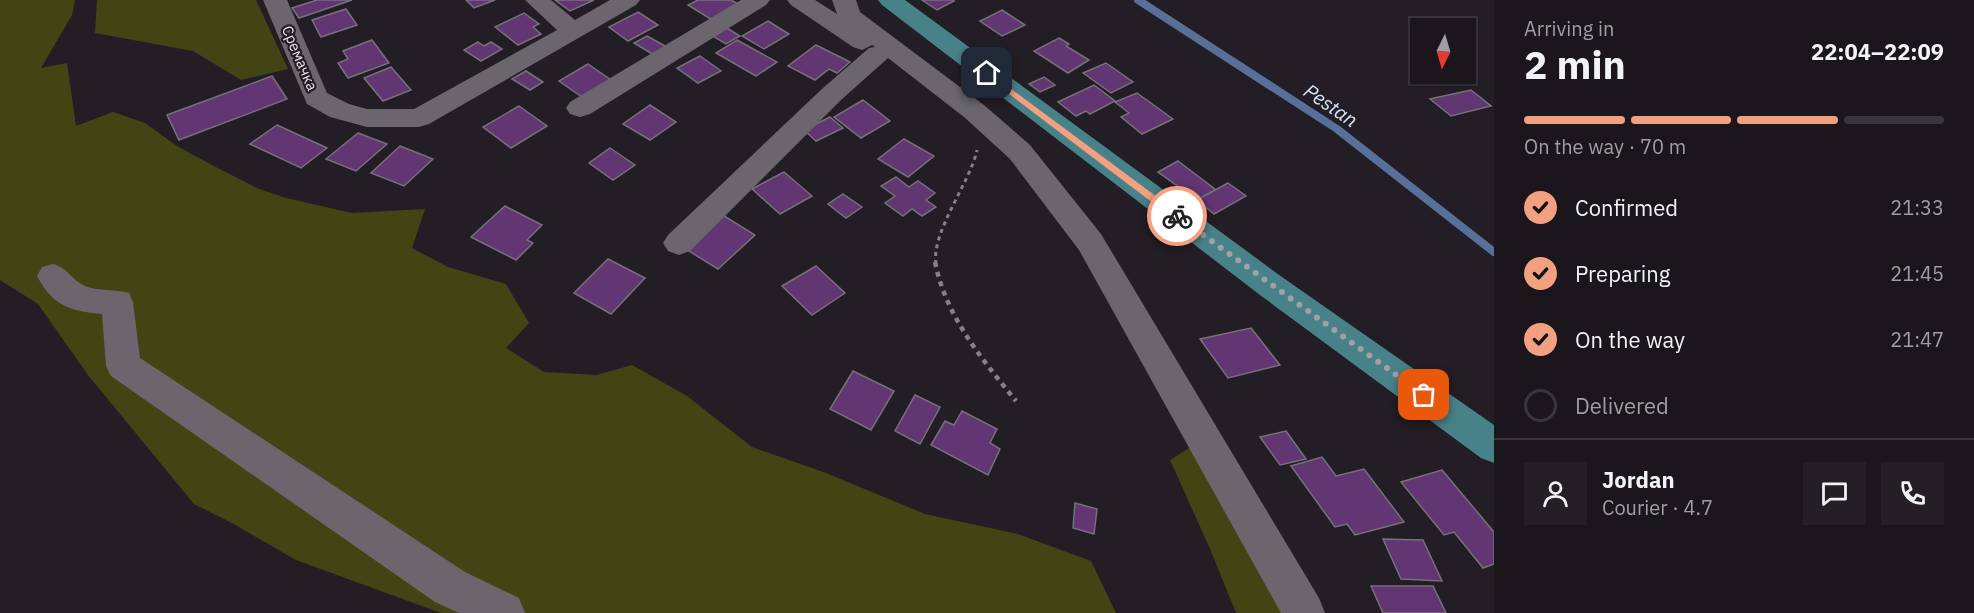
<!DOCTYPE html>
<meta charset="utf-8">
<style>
body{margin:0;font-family:"IBM Plex Sans",sans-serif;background:#231f25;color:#f1f3f6;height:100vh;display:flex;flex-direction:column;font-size:22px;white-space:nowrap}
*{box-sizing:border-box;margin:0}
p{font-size:20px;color:#9f9fa3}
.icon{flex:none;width:33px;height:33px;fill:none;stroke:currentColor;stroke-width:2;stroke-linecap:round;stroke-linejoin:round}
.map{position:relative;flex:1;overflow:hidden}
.sheet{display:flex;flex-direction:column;background:#1a161c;width:480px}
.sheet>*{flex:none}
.needle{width:39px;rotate:185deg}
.tools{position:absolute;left:1410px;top:18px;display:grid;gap:12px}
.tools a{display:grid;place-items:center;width:66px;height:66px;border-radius:0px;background:#1a161c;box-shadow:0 2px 4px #0004,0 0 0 2px #38353b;font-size:30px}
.pin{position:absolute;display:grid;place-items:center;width:51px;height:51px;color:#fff;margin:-26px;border-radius:12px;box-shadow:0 3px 9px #0006}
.courier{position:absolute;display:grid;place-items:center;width:60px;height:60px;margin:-30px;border:4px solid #f3a081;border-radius:50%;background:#fff;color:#222;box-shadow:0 2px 8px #0007}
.headline em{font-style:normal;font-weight:700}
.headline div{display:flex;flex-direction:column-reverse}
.headline{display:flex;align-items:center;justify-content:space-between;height:102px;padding:0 30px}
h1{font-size:39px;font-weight:700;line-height:45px}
.bar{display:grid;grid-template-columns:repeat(4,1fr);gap:9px 6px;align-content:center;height:72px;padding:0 30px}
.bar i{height:8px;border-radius:4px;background:#38353b}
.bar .current{background:#f3a081}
.bar p{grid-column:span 4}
.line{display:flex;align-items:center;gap:15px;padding:0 30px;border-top:2px solid #38353b}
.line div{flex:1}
.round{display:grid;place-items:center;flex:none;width:63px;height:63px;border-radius:0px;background:#231f25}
ol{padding:0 30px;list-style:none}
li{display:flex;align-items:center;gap:18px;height:66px}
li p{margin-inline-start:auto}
li .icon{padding:6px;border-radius:50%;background:#f3a081;color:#111;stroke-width:4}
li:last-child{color:#9f9fa3}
li i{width:33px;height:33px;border:3px solid #38353b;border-radius:50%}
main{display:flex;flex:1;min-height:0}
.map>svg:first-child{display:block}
</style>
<main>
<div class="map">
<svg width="1494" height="613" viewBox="0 0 1494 613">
<rect width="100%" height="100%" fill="#231e25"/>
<g fill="#414514">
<polygon points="0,0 75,0 72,15 41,68 67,63 76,126 113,112 145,123 177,146 210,164 259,189 286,198 352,213 425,209 412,248 448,267 506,284 529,323 506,348 544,372 597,375 632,365 687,396 752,447 826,473 925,514 1018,534 1091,561 1116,613 441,613 296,560 232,523 194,504 88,375 38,304 0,280"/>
<polygon points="97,0 256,0 288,69 241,80 193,51 95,33"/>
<polygon points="1200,441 1296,613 1236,613 1211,551 1170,460"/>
</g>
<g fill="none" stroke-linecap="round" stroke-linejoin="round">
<polyline stroke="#586f9a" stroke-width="8" points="1138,0 1337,129 1494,252"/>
</g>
<g fill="#613673" stroke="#767078" stroke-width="1.5">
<polygon points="317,0 352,0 299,18 292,8"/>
<polygon points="466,0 495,0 474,8"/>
<polygon points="555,0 594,0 570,11"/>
<polygon points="698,0 731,0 740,5 712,20 688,5"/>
<polygon points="922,0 952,0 954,1 937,10"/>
<polygon points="346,9 357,25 321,37 312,20"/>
<polygon points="1002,10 1025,25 1002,36 980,21"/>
<polygon points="638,12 658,25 628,41 609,27"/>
<polygon points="524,13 539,24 533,27 541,34 518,45 495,27"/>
<polygon points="768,21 789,34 764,49 742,36"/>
<polygon points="725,27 740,36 726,44 711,35"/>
<polygon points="647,36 667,47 654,55 634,43"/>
<polygon points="1059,38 1069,44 1066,46 1089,60 1068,73 1034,51"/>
<polygon points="372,40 389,63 348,78 338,63 348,59 343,51"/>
<polygon points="737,40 777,62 756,76 716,53"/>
<polygon points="478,42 484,46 491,42 502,49 481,61 464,50"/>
<polygon points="816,45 850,62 837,73 829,69 815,80 788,66"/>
<polygon points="700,56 721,71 698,83 677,68"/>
<polygon points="1106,63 1133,82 1111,93 1083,73"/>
<polygon points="588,64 614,82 585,99 559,81"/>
<polygon points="391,67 411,90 383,101 364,78"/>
<polygon points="526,71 543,82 530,90 512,79"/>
<polygon points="272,76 287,99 179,140 167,115"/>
<polygon points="1044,77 1055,85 1040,92 1029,84"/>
<polygon points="1094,85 1115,101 1090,114 1086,111 1076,116 1058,102"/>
<polygon points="1471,90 1491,106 1451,116 1430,99"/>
<polygon points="1137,93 1173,119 1142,134 1121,117 1129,113 1115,102"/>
<polygon points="863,100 890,121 861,138 834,117"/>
<polygon points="650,105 676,122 650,140 623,124"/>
<polygon points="519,106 547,126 511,148 483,127"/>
<polygon points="830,117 843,128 816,141 804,130"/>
<polygon points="277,125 327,148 301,168 250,144"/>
<polygon points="358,133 387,144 356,171 326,159"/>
<polygon points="904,139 934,156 908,177 878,159"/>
<polygon points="400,146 433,159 404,186 371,173"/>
<polygon points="610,148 635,165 613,180 589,163"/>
<polygon points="1178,161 1216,190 1197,200 1158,172"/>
<polygon points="784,172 812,196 780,214 752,189"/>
<polygon points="896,177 909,187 918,181 935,193 926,200 936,207 922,216 912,209 903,216 885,203 895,196 881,186"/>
<polygon points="1228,183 1246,196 1214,214 1197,200"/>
<polygon points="843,194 862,207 846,218 828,204"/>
<polygon points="505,206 542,225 527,240 533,243 516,260 471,237"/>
<polygon points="721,214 755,235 718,269 684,248"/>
<polygon points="608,259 645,278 611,314 574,293"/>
<polygon points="816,266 845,293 812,315 782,286"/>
<polygon points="1251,328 1280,365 1228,378 1200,339"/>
<polygon points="853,371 894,391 871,430 830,409"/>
<polygon points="915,395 940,407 920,444 895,431"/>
<polygon points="962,411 997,429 990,443 1000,449 988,475 931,445 945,421 954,425"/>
<polygon points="1286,431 1306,459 1280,465 1260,437"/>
<polygon points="1322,457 1336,476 1364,469 1404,522 1355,535 1347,524 1335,527 1291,466"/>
<polygon points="1442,470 1494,532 1494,564 1483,568 1454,532 1444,535 1401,482"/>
<polygon points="1075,503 1097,509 1094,534 1073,528"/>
<polygon points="1383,539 1423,540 1442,581 1401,579"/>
<polygon points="1371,586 1433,586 1446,613 1383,613"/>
</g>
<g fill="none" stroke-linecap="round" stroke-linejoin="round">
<path stroke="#848086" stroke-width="3" stroke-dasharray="4 4" stroke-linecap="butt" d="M936,264c-5,-32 34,-81 41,-114"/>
<path stroke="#848086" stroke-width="4.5" stroke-dasharray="5 5" stroke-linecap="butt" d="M935,262c11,55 47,97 81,139"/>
<g fill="#6b656d" fill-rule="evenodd">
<polygon points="263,0 287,0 327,93 349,104 367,109 414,109 557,30 525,0 551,0 575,20 610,0 640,0 636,5 429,124 419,127 367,127 330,117 307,104"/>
<polygon points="741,0 770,0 766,5 590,114 580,117 570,114 566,108 570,102"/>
<polygon points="787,0 815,0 837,14 832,0 856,0 860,12 984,105 1030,145 1101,234 1319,598 1325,613 1281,613 1079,250 1010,159 964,117 888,58 841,100 690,251 679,255 668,251 663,243 668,235 823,88 869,48 875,47 872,45 862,50 853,47 791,5"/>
<path d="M53,264c16,5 19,16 32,22 10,5 31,3 44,7l4,9 7,56 325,214 54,26 6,15h-66l-24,-11 -324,-226 -5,-10 -4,-52c-32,-3 -49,-8 -65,-38l5,-9z"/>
</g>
<polygon fill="#488289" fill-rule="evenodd" points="878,0 905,0 1282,277 1494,425 1494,463 1481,458 1260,295 882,5"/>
</g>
<polygon fill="#f3a081" points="987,71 1180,214 1180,219 1174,219 984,75 984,72"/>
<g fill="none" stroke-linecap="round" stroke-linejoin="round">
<polyline stroke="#a39fa5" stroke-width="6" stroke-dasharray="0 10.8" points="1177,216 1424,395"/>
</g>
<g text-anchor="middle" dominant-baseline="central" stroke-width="4.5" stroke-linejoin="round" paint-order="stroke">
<g font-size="15" fill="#e8e5ea" stroke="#231e25">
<text transform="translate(300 58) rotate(67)">Сремачка</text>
</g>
<g font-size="20" font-style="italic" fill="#d9e4f6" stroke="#231e25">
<text transform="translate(1331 105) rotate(34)">Pestan</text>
</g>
</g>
</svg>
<div class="tools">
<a><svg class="needle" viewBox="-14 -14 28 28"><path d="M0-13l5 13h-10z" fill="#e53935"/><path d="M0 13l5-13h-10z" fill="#9f9fa3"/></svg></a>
</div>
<div class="pin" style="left:1424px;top:395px;background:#ea580c"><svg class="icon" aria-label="bag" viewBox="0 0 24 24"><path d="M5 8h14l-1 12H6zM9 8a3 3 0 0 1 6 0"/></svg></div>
<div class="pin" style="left:987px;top:73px;background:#1f2937"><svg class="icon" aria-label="home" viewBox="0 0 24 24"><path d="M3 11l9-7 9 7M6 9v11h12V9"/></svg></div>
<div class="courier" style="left:1177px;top:216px"><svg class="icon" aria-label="bike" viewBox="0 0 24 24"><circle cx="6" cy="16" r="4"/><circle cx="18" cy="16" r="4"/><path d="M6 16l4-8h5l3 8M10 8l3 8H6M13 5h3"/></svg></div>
</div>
<section class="sheet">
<div class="headline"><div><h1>2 min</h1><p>Arriving in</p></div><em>22:04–22:09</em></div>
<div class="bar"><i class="current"></i><i class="current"></i><i class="current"></i><i></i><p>On the way · 70 m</p></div>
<ol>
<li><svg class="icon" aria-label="check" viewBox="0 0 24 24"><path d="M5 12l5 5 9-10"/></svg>Confirmed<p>21:33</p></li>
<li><svg class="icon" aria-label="check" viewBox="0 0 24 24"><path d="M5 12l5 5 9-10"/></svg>Preparing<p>21:45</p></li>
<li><svg class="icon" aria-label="check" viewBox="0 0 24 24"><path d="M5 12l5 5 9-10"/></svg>On the way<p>21:47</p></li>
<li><i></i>Delivered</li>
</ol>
<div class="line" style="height:108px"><a class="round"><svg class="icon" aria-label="person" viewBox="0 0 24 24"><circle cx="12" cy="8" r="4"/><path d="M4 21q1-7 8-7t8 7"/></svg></a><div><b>Jordan</b><p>Courier · 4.7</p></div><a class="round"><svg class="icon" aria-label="chat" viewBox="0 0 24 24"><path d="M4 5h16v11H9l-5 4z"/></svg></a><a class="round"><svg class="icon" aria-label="phone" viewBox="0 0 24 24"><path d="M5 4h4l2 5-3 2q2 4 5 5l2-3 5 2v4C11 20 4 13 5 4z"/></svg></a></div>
</section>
</main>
